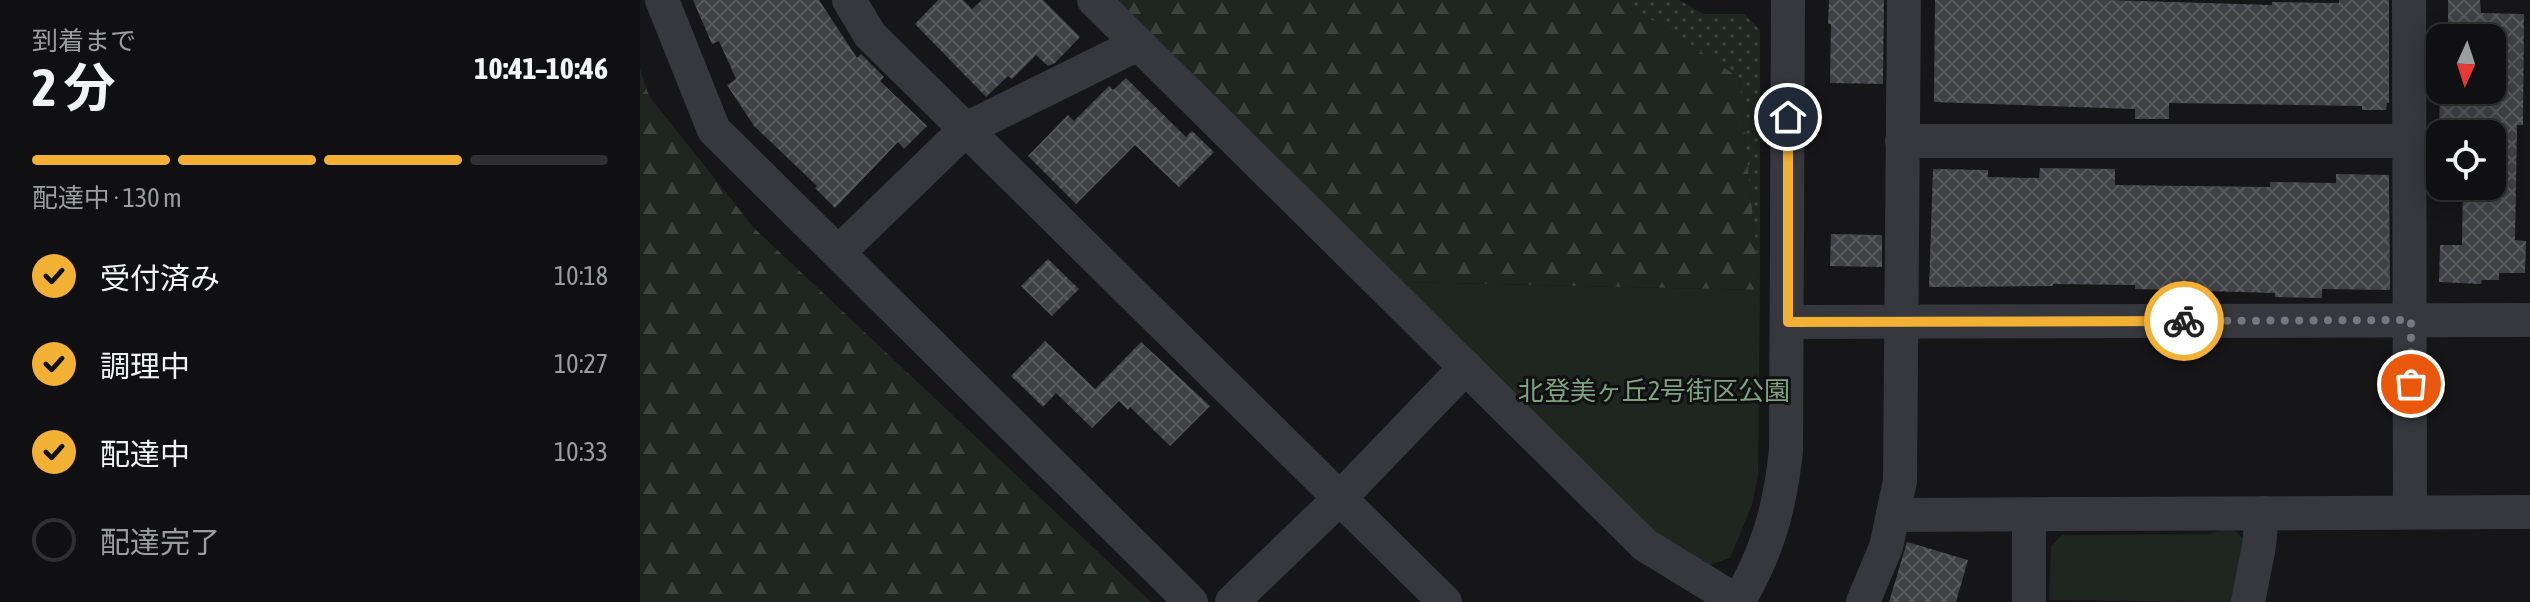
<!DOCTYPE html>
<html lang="ja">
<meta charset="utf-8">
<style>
body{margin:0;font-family:"Asap Condensed","Noto Sans JP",sans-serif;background:#19191b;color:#f1f3f6;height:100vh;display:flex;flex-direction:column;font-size:30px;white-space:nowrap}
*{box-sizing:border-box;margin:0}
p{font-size:26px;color:#9c9d9f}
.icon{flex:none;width:44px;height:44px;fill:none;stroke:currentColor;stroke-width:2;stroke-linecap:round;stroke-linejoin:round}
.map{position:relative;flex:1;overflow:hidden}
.panel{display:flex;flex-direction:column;background:#101012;width:640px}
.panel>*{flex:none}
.needle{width:52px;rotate:183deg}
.controls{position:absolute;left:1786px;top:24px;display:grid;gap:16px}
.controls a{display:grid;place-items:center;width:80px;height:80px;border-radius:16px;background:#101012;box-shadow:0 4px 20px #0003,0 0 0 2px #303032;font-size:40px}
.pin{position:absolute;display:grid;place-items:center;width:68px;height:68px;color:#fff;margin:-34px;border:4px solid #fff;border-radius:50%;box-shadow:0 2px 8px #0007}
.courier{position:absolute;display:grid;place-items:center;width:80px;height:80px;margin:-40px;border:6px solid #f2b134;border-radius:50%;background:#fff;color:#222;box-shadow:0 2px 10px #0007}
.overview em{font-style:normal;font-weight:700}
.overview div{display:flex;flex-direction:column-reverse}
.overview{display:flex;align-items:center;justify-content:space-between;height:136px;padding:0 32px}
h1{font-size:52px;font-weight:700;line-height:60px}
.bar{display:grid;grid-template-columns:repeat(4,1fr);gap:12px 8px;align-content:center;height:96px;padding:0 32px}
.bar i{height:10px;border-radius:6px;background:#303032}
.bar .on{background:#f2b134}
.bar p{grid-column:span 4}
ol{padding:0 32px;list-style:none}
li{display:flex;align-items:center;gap:24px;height:88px}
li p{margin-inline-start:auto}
li .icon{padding:8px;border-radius:50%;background:#f2b134;color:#111;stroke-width:4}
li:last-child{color:#9c9d9f}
li i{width:44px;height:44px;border:4px solid #303032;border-radius:50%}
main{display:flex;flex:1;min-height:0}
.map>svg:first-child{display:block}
</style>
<main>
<section class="panel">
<div class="overview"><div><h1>2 分</h1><p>到着まで</p></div><em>10:41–10:46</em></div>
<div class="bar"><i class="on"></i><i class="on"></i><i class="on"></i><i></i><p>配達中 · 130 m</p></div>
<ol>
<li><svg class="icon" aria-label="check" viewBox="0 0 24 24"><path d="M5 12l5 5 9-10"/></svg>受付済み<p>10:18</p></li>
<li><svg class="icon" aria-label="check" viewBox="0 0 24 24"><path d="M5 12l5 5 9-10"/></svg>調理中<p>10:27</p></li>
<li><svg class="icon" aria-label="check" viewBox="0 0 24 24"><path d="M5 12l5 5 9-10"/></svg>配達中<p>10:33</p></li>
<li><i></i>配達完了</li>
</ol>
</section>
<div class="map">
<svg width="1890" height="602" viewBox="0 0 1890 602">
<defs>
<pattern id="grass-dots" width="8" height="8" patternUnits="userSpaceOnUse" patternTransform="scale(2)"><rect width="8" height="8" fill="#1e261f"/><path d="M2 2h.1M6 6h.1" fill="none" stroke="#3c433d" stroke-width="1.8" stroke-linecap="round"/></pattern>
<pattern id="forest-firs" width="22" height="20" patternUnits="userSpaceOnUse" patternTransform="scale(2)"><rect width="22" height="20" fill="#1e261f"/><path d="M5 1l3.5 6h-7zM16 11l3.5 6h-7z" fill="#3c433d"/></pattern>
<pattern id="building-cross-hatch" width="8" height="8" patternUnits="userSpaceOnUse" patternTransform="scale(2)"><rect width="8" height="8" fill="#404145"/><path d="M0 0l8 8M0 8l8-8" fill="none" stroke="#595a5e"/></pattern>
</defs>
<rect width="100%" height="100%" fill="#161618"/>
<polygon fill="url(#grass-dots)" points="977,0 1039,0 1064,14 1104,14 1120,30 1120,290 1099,78 1032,32"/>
<g fill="url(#forest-firs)">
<polygon points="475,0 977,0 1032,32 1099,78 1120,290 761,282"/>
<polygon points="0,69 9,96 114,228 511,602 0,602"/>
</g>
<g fill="#1e261f">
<polygon points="761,282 1120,290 1118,476 1112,505 1090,558 1070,565 1013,534"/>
<polygon points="1591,527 1608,543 1599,602 1409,600 1411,546 1422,535 1570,534"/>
</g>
<g fill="url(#building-cross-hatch)">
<polygon points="53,0 179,0 217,58 221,54 244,77 240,81 287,126 264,149 258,142 195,208 175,188 177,186 114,126 87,85 96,79 79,41 72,44"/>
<polygon points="298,0 323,0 332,9 342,0 403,0 440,37 415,63 408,66 396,55 372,79 368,76 346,97 275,24"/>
<polygon points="1189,0 1244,0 1243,84 1190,83 1191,24 1188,24"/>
<polygon points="1295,0 1467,0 1632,5 1632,2 1699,3 1699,0 1749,0 1749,103 1747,103 1746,110 1722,110 1722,106 1529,103 1529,119 1495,119 1495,109 1294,102"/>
<polygon points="1808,0 1840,0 1841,13 1884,14 1883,125 1877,125 1875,240 1886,241 1885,273 1859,273 1859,280 1842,280 1841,284 1799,282 1800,245 1822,245 1823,186 1852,186 1852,127 1799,126 1800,96 1826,96 1827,90 1852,90 1852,38 1824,38 1824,29 1808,29"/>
<polygon points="486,78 546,137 552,131 574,152 539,187 495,145 436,204 388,156 428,115 434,121 469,86 473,90"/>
<polygon points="1400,168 1475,169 1475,185 1630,187 1630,182 1696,183 1696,174 1749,175 1750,290 1682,289 1682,298 1635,297 1635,293 1495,289 1495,285 1413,284 1413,286 1289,287 1293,169 1348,170 1348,177 1399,178"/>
<polygon points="1191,234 1242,235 1242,267 1190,266"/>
<polygon points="408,259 439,289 412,316 381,286"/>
<polygon points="405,341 455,389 501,342 570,406 530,446 490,407 488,410 479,401 452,428 416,393 403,407 371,376"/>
<polygon points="1267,542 1328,560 1316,602 1249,602"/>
</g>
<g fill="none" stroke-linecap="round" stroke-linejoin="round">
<g stroke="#37383d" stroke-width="34">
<polyline points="22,0 74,130 551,602"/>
<polyline points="209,0 230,35 805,602"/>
<polyline points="454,0 1005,545 1098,602"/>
<polyline points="1769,0 1770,512"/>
<polyline points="1262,141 1770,141"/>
<polyline points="199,252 326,129 498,44"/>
<polyline points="1148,322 1890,320"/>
<polyline points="1253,515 1890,512"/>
<polyline points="1389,515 1389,602"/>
<polyline points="592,602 699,499 826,367"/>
<path d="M1098,602c30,-51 42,-94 48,-152l2,-450"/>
<polyline points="1223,602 1246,547 1260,481 1264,0"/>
<polyline points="1608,602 1619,546 1622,513"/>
</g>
</g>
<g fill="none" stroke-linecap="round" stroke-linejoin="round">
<polyline stroke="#757880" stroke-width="8" stroke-dasharray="0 14.4" points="1544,321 1771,320 1771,384"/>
<polyline stroke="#f2b134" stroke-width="10" points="1148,117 1148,322 1544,321"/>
</g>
<g text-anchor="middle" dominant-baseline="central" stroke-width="6" stroke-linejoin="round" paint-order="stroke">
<g font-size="26" fill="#7fa381" stroke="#111113">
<text x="1014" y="391">北登美ヶ丘2号街区公園</text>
</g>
</g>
</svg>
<div class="controls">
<a><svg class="needle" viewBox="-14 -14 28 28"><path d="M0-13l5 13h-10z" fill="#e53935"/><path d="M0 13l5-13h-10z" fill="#9c9d9f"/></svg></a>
<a><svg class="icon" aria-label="locate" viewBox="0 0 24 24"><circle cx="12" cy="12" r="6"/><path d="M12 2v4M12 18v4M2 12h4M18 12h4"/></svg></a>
</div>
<div class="pin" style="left:1771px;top:384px;background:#ea580c"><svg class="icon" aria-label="bag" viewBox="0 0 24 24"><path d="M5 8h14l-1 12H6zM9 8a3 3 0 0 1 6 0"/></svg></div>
<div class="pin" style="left:1148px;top:117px;background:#1f2937"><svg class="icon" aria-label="home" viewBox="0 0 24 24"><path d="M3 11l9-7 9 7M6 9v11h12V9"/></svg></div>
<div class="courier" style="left:1544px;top:321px"><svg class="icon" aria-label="bike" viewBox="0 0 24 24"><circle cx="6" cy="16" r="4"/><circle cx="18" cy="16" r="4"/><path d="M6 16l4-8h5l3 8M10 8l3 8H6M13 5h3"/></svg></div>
</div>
</main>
